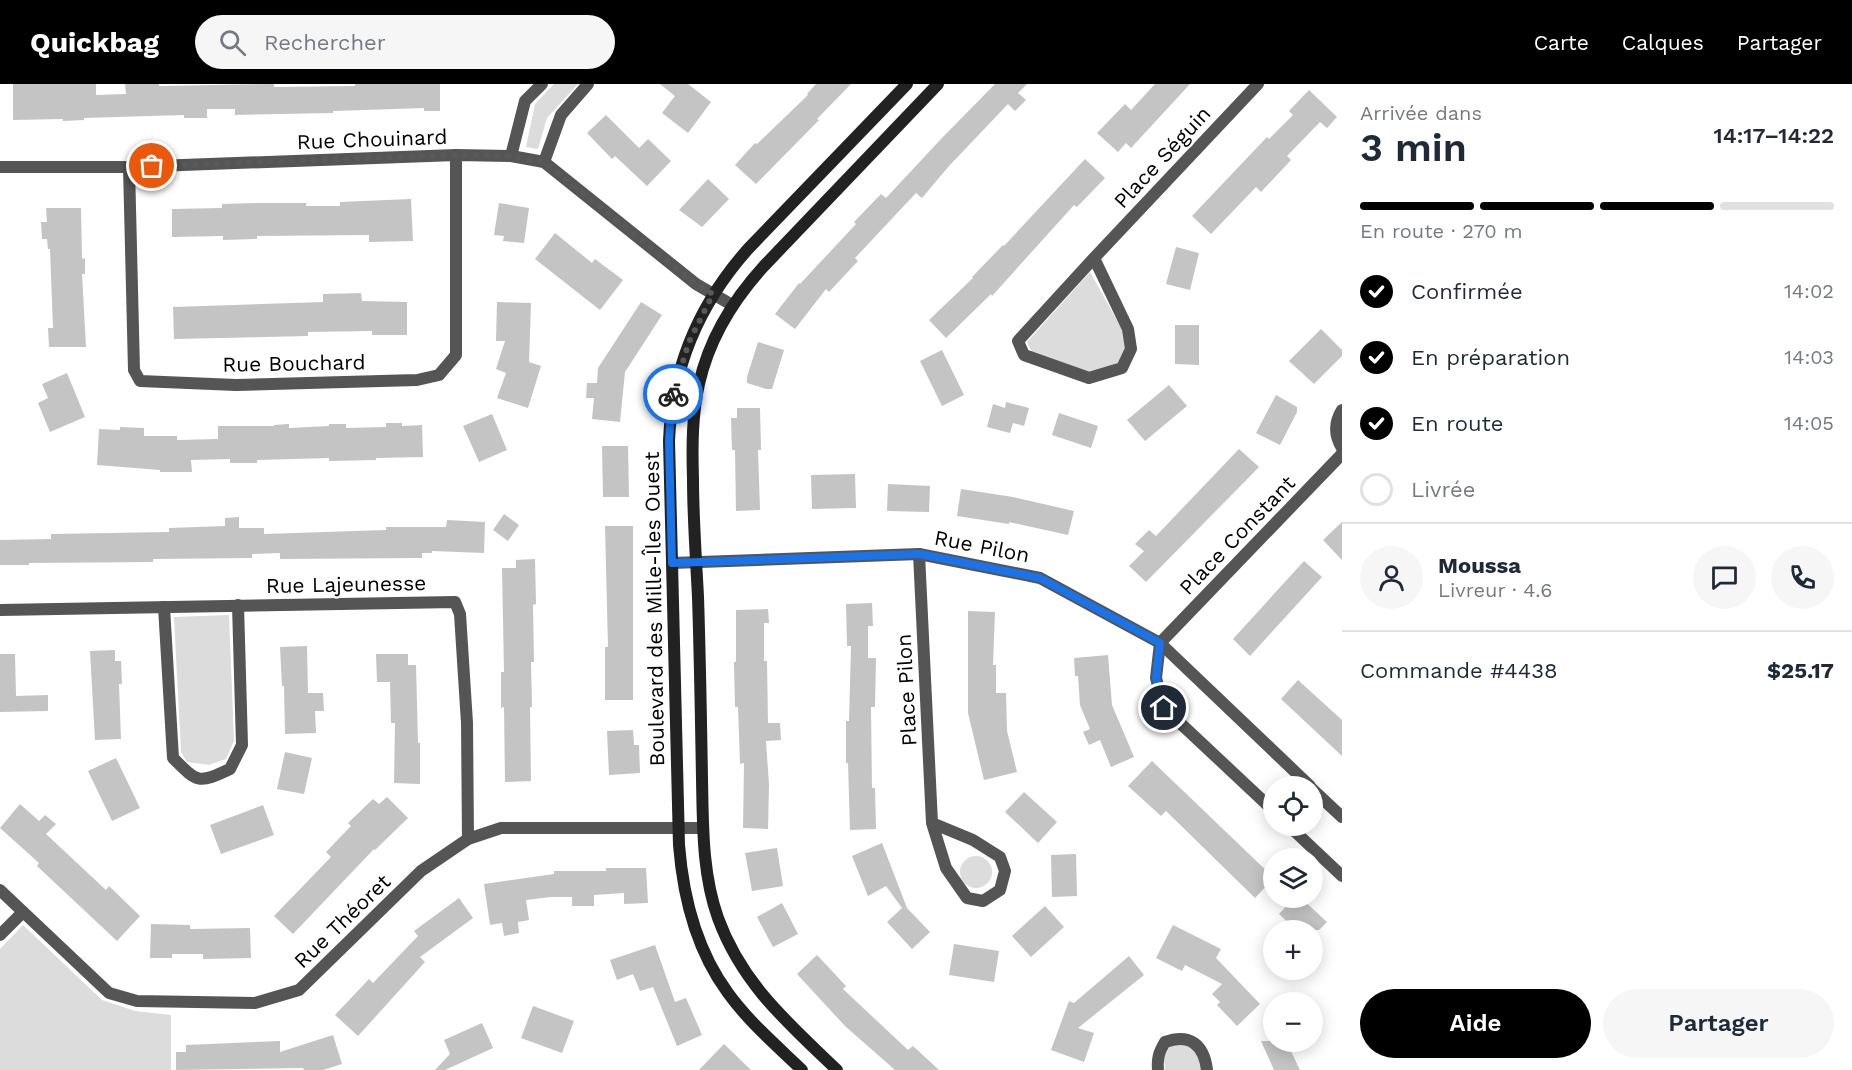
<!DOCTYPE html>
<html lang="fr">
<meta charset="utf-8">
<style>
body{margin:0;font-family:"Work Sans",sans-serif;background:#f6f6f7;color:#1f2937;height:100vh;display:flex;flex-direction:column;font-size:22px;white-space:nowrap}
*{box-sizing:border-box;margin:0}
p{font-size:20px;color:#747a83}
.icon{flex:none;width:33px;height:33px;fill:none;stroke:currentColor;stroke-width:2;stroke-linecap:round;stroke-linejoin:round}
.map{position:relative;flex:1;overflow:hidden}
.drawer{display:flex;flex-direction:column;background:#fff;width:510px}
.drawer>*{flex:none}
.controls{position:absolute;left:1263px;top:692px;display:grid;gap:12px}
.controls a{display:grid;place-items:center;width:60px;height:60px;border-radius:50%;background:#fff;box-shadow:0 3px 15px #0003;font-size:30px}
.pin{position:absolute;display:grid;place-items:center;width:51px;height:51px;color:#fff;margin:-26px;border:3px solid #fff;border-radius:50%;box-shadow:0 2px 6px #0007}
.courier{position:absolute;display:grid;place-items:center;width:60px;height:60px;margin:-30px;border:4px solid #1a73e8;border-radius:50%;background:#fff;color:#222;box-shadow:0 2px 8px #0007}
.headline em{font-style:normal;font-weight:600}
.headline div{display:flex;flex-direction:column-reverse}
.headline{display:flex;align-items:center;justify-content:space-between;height:102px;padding:0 18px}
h1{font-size:39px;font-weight:600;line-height:45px}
.bar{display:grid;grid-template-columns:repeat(4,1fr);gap:9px 6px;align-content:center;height:72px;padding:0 18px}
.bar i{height:8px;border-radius:4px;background:#e0e1e3}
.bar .active{background:#000}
.bar p{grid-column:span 4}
.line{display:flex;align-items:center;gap:15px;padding:0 18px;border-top:2px solid #e0e1e3}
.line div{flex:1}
.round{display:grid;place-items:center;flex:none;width:63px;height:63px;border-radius:32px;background:#f6f6f7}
ol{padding:0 18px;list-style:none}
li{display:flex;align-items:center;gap:18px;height:66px}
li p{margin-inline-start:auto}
li .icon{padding:6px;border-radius:50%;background:#000;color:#fff;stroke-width:4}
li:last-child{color:#747a83}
li i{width:33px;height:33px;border:3px solid #e0e1e3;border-radius:50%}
.cta{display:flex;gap:12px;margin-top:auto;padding:12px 18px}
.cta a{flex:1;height:69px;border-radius:36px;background:#000;color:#fff;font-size:24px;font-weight:600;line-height:69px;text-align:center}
.cta a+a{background:#f6f6f7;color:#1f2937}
header{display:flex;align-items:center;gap:36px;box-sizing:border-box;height:84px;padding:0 30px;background:#000;color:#fff}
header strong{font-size:28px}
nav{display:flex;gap:33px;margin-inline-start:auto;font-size:21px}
.search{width:420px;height:54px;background:#f6f6f7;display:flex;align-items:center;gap:15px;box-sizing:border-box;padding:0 21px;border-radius:33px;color:#747a83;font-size:22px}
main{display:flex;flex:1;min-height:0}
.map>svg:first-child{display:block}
</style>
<header>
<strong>Quickbag</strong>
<div class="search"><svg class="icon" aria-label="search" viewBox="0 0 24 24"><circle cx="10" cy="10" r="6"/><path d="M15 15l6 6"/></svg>Rechercher</div>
<nav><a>Carte</a><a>Calques</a><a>Partager</a></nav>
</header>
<main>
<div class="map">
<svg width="1342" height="986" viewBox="0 0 1342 986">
<rect width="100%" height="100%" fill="#fff"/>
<g fill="#dcdcdc">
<polygon points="554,0 578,0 547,34 538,65 526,63 535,20"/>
<polygon points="1090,188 1124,249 1125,265 1120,278 1089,289 1032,268 1027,258"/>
<polygon points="229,531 234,657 226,675 209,681 187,678 181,668 174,533"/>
<circle cx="976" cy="788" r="16"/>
<polygon points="23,841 102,916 135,927 171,931 171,986 0,986 0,865"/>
<polygon points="1187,959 1201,976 1203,986 1165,986 1164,974 1170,962"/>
</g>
<g fill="#c4c4c4">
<polygon points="13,0 96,0 96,11 126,10 125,0 159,0 159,2 274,0 274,3 355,2 355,0 440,0 440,27 424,27 424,24 395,25 333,27 333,29 235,31 235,25 207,25 207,34 184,34 184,31 84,34 84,36 63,37 63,35 13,36"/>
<polygon points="660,0 688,0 711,18 688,49 662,29 675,12"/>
<polygon points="816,0 851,0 817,35 819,36 756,100 735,81 755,59 757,60 808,11 807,10"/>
<polygon points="995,0 1027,0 1018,9 1026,16 1015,27 1008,20 949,82 922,114 916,109 855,174 858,177 829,208 826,205 795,245 775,230 799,199 800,200 856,140 854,138 881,110 886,114 941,55"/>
<polygon points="1155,0 1190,0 1131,64 1126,59 1118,68 1097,49 1125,20 1131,26"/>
<polygon points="1309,6 1337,33 1327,44 1320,38 1287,72 1291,76 1261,108 1256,103 1211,150 1192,132 1267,53 1269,55 1293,31 1289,27"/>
<polygon points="606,31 639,64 648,55 671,77 647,102 615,72 612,75 587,49"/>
<polygon points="1085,75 1105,94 1077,123 1074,121 992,212 991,210 946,254 929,236 973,194 972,193 1003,161 1004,162"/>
<polygon points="708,95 729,115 702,143 679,126"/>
<polygon points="411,115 413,157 369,158 369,151 257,152 257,155 223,156 223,152 172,153 172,125 222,124 222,120 256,119 306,119 306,122 340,122 340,118"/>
<polygon points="499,119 529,124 524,159 503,157 504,152 494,151"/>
<polygon points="46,124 81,124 82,175 85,174 85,190 82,190 86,263 49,263 48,244 53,244 50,165 48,165 47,155 42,155 41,138 47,138"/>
<polygon points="555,149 592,179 595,175 623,196 600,226 535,175"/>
<polygon points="1176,163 1199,169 1190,206 1166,200"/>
<polygon points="361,209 362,217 407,218 407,251 372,251 372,247 308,248 308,252 174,255 173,223 323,218 323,210"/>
<polygon points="497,218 531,219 529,278 541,282 528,324 497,314 506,289 496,285 505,257 496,257"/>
<polygon points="641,218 662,231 625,288 620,338 592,335 594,314 586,314 587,299 597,299 598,284"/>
<polygon points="1175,241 1199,241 1199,281 1175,280"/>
<polygon points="1321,245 1342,266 1342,272 1314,300 1289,277"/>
<polygon points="758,258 784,266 772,305 766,305 747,299 747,293"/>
<polygon points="942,266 964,311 942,322 920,277"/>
<polygon points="67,289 85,333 50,348 38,319 48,314 42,300"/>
<polygon points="1169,301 1187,322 1145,357 1127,336"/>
<polygon points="1276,311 1297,323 1297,328 1280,361 1256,349"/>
<polygon points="1006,318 1029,324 1024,342 1013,339 1010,349 987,343 993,320 1005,324"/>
<polygon points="737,324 760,324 761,366 758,366 760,426 736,427 735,366 732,366 731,334 737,334"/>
<polygon points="1059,329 1098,342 1091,364 1052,351"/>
<polygon points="492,330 507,366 479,378 463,342"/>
<polygon points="386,339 402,339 402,342 422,341 423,373 376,374 376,376 329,377 329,374 257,376 257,379 230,379 230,375 191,376 192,388 160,388 160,386 97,381 99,345 120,346 120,343 144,344 144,352 177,352 177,356 218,355 218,342 274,342 274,341 289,340 289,344 329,342 329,340 346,340 346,344 386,343"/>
<polygon points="602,362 628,362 629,413 603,413"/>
<polygon points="1239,365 1259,383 1146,498 1129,482 1144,467 1135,460 1149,446 1156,452"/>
<polygon points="855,390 856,424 812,425 811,391"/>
<polygon points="888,400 930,402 929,428 887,427"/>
<polygon points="961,405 1013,413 1074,427 1068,451 1009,438 1009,440 957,432"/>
<polygon points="504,430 519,441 508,457 493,446"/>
<polygon points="239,433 239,444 264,444 264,450 386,446 386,443 446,443 447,436 485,438 484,469 432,467 432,469 422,469 422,474 280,475 280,469 252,470 252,474 153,475 153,478 29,479 29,481 0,481 0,456 51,455 51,450 169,448 169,444 225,442 225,434"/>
<polygon points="1342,438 1342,476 1323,456"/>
<polygon points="605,442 633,442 633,616 605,616 605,563 608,563"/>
<polygon points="535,475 536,520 533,521 534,578 531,578 532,623 530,623 531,697 505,698 504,623 501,624 501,588 504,588 502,484 516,484 516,476"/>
<polygon points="1304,477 1322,493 1250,572 1233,555"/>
<polygon points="872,519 873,542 868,542 868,574 876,574 875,623 871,623 872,704 875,704 876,745 850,746 848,679 846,679 846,637 849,637 851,562 847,562 846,520"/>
<polygon points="768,525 769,539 764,539 764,577 767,577 768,639 780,639 781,656 766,657 769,701 768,745 743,744 744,679 740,680 738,623 735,623 734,578 736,578 736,526"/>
<polygon points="968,527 995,528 993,581 996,581 996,609 1006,609 1007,647 1017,688 984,696 968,629"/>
<polygon points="307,562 308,609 323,609 324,627 315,627 316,649 285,650 284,602 282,602 280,563"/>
<polygon points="115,566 115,577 121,577 122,600 119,600 121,655 95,656 90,567"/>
<polygon points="0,570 15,570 16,612 48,611 48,627 0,628"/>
<polygon points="376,570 408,570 408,581 416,581 418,659 420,659 420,700 394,699 395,639 391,639 390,598 377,598"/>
<polygon points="1108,571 1112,621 1134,673 1111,683 1100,656 1089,661 1083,648 1090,645 1080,621 1078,592 1075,592 1074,574"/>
<polygon points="1298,596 1342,636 1342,672 1281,615"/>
<polygon points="633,646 634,661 639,661 640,689 609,691 607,647"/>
<polygon points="285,668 312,674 304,710 277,705"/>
<polygon points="116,674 140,724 112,737 88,687"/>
<polygon points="1152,677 1274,794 1255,814 1166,727 1161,732 1128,702"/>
<polygon points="1024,708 1057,738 1038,759 1005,728"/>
<polygon points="387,713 408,734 375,766 374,765 293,850 274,832 331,773 326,768 351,742 348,739 373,715 379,720"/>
<polygon points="20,720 39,737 45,731 56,740 46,750 106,806 109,802 140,832 117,857 37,782 39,779 0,744"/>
<polygon points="263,721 274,751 221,770 210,741"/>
<polygon points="882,759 907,824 930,848 912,865 887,838 902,824 886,802 868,812 852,772"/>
<polygon points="777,764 783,802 752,807 745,769"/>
<polygon points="1076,770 1077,812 1052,813 1051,771"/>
<polygon points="606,784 646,784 648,819 624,820 624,809 594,811 594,822 572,822 572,813 551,813 526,816 529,836 518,838 519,849 504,852 502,839 490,841 484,800 554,790 554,787 606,787"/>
<polygon points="1295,813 1300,813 1327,838 1319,846 1296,846 1279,830"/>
<polygon points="459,814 473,834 420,873 425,878 358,952 335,931 369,895 373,899 418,852 414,847"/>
<polygon points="782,819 798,850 773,863 757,833"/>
<polygon points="1045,822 1064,843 1031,873 1012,852"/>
<polygon points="151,840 190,841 190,845 250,844 251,874 203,875 203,870 172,870 172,874 150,874"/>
<polygon points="1173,841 1221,865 1216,874 1260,920 1237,942 1217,921 1220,918 1212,910 1222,900 1185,881 1182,887 1156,874"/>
<polygon points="954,860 999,867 994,898 949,891"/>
<polygon points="655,861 675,918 686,914 702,951 677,962 653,903 640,907 633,890 617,896 610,876"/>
<polygon points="817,871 846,902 843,905 908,966 913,962 939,986 895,986 845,942 797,890"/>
<polygon points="1129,872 1144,891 1078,944 1094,949 1084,978 1051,966 1069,917 1074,919"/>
<polygon points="533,922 574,937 562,969 521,954"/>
<polygon points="482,939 493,964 445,986 435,986 450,970 444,956"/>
<polygon points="333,951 342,980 323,986 304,986 303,984 176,986 176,968 186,968 186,961 280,957 280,968"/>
<polygon points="1261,957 1286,957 1300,986 1274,986"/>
<polygon points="724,960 751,986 699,986"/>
</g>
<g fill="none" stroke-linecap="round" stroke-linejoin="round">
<g stroke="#555" stroke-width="12">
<polyline points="511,72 525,17 542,0"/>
<polyline points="544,78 561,31 588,0"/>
<polyline points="0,83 129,83 456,71 511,72 544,78 696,200 732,221"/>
<polyline points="129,83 134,286 140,297 236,301 417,296 439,291 456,271 456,71"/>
<polyline points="1094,174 1128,245 1131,265 1122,284 1089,294 1024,271 1018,257 1094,174 1258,0"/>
<path d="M1342,326c-8,13 -8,25 0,38"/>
<polyline points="919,470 932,739 946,784 967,814 983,817 1000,806 1005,787 1000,773 973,756 932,739"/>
<polyline points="672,479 919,470 1040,494 1160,559 1310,702"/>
<path d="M164,523l9,151c25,25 25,26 57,11l12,-24 -4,-140"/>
<polyline points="0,526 455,518 460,530 467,639 468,755"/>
<polyline points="1312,705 1342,733"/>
<polyline points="1274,727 1164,624 1156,594 1160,559 1342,370"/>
<polyline points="1288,741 1342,792"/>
<polyline points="0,806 109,909 137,917 255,919 299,906 421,787 468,755 501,744 703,744"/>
<polyline points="0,851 23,828"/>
<path d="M1158,986c-1,-12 1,-18 7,-28 25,-9 39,3 42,28"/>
</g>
<g stroke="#222" stroke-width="12">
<path d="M802,986c-26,-25 -53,-48 -74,-77 -31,-42 -45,-97 -49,-148l-10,-404c3,-74 30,-137 79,-192l159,-165"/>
<path d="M837,986c-49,-47 -95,-86 -119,-152 -16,-45 -15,-93 -16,-139 -1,-61 -2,-122 -4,-182 -2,-40 -5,-79 -5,-118 -1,-32 -1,-64 6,-95 10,-45 34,-84 65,-118l174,-182"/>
</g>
</g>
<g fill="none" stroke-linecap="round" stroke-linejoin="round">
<polyline stroke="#595959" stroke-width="6" stroke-dasharray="0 10.8" points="152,82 456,71 511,72 544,78 696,200 713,210 689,258 673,310"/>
<polyline stroke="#1a73e8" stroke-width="8" points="673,310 671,326 669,357 672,479 920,470 1040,494 1160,559 1156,594 1164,624"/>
</g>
<g text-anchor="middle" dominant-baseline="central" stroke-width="4.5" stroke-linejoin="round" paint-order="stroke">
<g font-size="21" fill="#000" stroke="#fff">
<text transform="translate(372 55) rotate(-2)">Rue Chouinard</text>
<text transform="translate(1162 73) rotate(-47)">Place Séguin</text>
<text transform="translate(294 279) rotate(-1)">Rue Bouchard</text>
<text transform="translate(1237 451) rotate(-46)">Place Constant</text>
<text transform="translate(982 462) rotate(11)">Rue Pilon</text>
<text transform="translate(346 500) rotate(-1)">Rue Lajeunesse</text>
<text transform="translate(654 525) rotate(-91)">Boulevard des Mille-Îles Ouest</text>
<text transform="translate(906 606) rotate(-93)">Place Pilon</text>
<text transform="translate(342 837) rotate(-44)">Rue Théoret</text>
</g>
</g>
</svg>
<div class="controls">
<a><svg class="icon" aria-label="locate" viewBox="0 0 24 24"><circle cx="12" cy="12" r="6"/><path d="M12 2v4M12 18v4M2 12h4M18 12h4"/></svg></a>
<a><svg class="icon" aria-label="layers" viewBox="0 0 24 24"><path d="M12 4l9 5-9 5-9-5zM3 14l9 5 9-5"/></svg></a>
<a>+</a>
<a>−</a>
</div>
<div class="pin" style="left:152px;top:82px;background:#ea580c"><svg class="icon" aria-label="bag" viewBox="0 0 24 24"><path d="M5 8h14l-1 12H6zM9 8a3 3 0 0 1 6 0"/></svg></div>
<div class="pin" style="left:1164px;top:624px;background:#1f2937"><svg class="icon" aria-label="home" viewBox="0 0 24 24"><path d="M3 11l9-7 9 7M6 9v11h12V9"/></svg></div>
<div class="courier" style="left:673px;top:310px"><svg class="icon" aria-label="bike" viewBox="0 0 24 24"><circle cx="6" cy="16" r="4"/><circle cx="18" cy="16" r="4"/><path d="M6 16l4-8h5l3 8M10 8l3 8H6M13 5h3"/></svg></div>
</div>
<section class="drawer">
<div class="headline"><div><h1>3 min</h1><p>Arrivée dans</p></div><em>14:17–14:22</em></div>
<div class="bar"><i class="active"></i><i class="active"></i><i class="active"></i><i></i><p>En route · 270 m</p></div>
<ol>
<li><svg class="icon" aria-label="check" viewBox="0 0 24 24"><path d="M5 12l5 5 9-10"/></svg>Confirmée<p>14:02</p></li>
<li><svg class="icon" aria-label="check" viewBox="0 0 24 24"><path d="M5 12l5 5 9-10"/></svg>En préparation<p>14:03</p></li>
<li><svg class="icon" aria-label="check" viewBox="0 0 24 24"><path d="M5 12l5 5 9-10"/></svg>En route<p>14:05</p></li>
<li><i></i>Livrée</li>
</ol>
<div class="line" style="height:108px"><a class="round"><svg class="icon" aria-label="person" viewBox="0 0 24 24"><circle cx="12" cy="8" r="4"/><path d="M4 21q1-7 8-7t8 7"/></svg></a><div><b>Moussa</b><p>Livreur · 4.6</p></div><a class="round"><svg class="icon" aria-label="chat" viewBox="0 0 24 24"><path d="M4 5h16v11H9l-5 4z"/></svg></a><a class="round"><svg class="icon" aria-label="phone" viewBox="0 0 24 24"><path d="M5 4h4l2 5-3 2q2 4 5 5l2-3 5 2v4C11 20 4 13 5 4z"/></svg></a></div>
<div class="line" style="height:78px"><div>Commande #4438</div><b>$25.17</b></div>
<div class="cta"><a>Aide</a><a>Partager</a></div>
</section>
</main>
